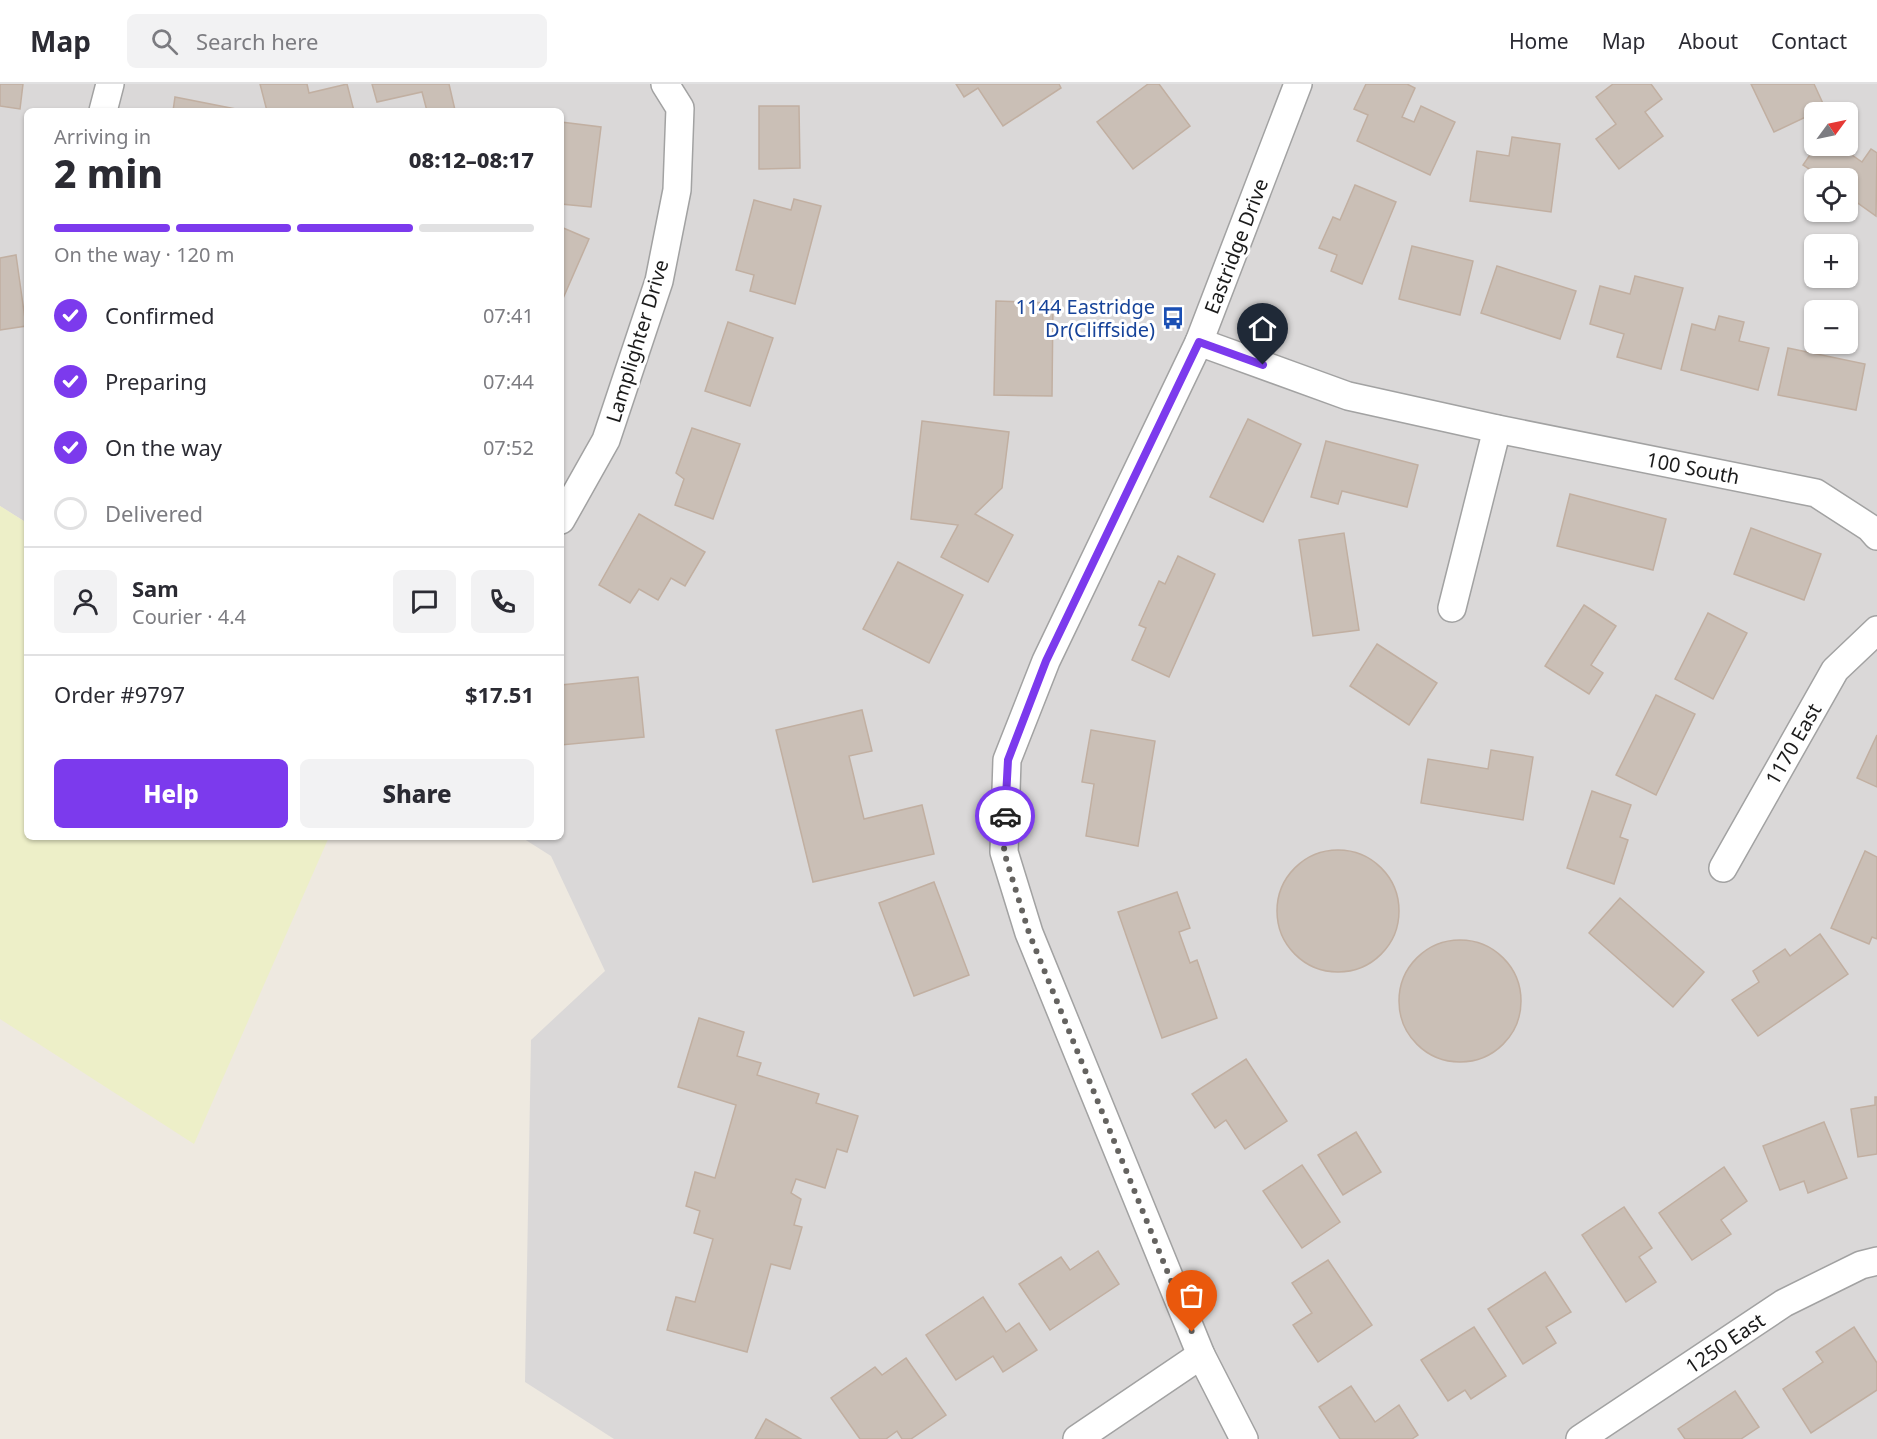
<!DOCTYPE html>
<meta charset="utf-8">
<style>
body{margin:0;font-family:"Noto Sans",sans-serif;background:#f2f2f3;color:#2b2b33;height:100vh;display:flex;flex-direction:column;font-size:22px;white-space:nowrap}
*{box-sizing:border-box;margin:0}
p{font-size:20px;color:#7c7c81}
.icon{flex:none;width:33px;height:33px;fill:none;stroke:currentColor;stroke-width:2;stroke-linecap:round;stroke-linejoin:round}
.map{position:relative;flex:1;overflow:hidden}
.details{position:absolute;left:24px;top:24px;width:540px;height:732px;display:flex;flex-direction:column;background:#fff;border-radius:9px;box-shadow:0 2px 4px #0004}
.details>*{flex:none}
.needle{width:39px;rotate:57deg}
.fabs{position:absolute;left:1804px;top:18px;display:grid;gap:12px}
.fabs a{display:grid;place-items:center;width:54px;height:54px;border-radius:9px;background:#fff;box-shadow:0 2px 4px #0004;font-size:30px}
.pin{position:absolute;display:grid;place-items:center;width:51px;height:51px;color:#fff;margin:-62px -26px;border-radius:50% 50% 50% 0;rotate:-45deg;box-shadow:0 0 6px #0007}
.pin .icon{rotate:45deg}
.courier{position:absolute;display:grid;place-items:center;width:60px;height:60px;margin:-30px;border:4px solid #7c3aed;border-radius:50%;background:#fff;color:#222;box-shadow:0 2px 8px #0007}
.summary em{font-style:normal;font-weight:800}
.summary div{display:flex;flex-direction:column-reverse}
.summary{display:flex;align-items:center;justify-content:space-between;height:102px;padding:0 30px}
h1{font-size:39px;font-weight:800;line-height:45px}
.bar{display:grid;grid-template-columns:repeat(4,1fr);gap:9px 6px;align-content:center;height:72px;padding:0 30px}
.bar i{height:8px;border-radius:4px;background:#e1e1e2}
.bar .current{background:#7c3aed}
.bar p{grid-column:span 4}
.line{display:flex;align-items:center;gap:15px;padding:0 30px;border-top:2px solid #e1e1e2}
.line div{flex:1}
.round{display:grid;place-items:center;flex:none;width:63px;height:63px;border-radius:9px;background:#f2f2f3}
ol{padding:0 30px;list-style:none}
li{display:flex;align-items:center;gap:18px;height:66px}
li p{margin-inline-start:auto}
li .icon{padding:6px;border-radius:50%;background:#7c3aed;color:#fff;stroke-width:4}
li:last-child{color:#7c7c81}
li i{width:33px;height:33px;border:3px solid #e1e1e2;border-radius:50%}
.primary-button{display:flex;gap:12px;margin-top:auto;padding:12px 30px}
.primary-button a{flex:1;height:69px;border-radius:9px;background:#7c3aed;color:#fff;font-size:24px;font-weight:800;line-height:69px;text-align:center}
.primary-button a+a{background:#f2f2f3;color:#2b2b33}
header{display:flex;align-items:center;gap:36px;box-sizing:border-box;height:84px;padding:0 30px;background:#fff;border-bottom:2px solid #e1e1e2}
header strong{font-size:28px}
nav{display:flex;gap:33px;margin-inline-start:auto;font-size:21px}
.search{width:420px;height:54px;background:#f2f2f3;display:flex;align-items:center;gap:15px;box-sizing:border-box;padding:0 21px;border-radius:9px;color:#7c7c81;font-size:22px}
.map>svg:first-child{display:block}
</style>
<header>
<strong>Map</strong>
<div class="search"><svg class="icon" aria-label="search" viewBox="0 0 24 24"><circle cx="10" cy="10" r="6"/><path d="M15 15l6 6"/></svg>Search here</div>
<nav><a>Home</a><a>Map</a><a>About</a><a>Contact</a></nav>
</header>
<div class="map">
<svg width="1877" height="1355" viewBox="0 0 1877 1355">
<rect width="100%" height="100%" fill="#eee9e0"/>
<path fill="#dad8d8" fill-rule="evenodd" d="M0,0h1877v1355h-1263l-89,-57 6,-342 74,-69 -54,-115 -30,-19h40v-726h-534v412l-27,-17zM1815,28h33v34h-33zM1815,94h33v34h-33zM1815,160h33v34h-33zM1815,226h33v34h-33z"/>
<polygon fill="#edefc8" points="0,422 27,439 27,753 329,753 194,1060 0,935"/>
<g fill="#cabfb6" stroke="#c1afa1" stroke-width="1.5">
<polygon points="0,0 23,0 20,25 0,22"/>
<polygon points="260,0 307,0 309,9 347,0 354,27 267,27"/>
<polygon points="372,0 449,0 455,26 427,27 422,8 377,18"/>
<polygon points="956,0 1059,0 1061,4 1003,42 978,4 964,13"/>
<polygon points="1148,0 1159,0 1190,42 1133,85 1097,38"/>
<polygon points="1366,0 1407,0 1415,4 1402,33 1414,38 1421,22 1455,38 1430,91 1357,57 1368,31 1354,25"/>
<polygon points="1613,0 1651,0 1662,15 1645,28 1663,52 1619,85 1596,55 1616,40 1596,13"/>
<polygon points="1751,0 1814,0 1825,24 1774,48"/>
<polygon points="175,13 246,27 173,27"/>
<polygon points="759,22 799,22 800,84 759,85"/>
<polygon points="561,38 601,43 591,123 561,120"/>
<polygon points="1512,53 1560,60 1551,128 1470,117 1477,67 1509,72"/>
<polygon points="1816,62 1839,62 1862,78 1871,65 1877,69 1876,132 1848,112 1848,94 1823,94 1803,81"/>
<polygon points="1355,101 1396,118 1362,200 1331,187 1337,171 1319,164 1333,133 1340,136"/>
<polygon points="794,115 821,122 795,220 750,207 754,191 736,186 754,116 791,126"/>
<polygon points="561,143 589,155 561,219"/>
<polygon points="1412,162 1473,177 1460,231 1399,215"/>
<polygon points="16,171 26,242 0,246 0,174"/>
<polygon points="1497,182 1576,207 1560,255 1481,229"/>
<polygon points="1635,192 1683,204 1661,285 1617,273 1624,250 1590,240 1600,202 1630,210"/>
<polygon points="996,217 1053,219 1052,312 994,311"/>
<polygon points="1719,232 1744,238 1739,257 1769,264 1758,306 1681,286 1692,240 1715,246"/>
<polygon points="728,238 773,254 750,322 705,307"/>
<polygon points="1788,264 1865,280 1856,326 1778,311"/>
<polygon points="1248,335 1301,360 1263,438 1210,413"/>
<polygon points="922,337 1009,348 1002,404 975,430 1013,451 988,498 941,473 958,441 911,435"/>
<polygon points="692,344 740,360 713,435 675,421 684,395 676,389"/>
<polygon points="1326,357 1418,381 1407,423 1342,407 1338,420 1311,413"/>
<polygon points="1570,410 1666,435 1653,486 1557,462"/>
<polygon points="639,430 705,468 685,502 671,494 658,516 639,505 630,519 599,501"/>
<polygon points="1751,444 1821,470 1804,516 1734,490"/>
<polygon points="1344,449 1359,546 1313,552 1299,456"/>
<polygon points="1178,472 1215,490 1169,593 1132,576 1146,544 1139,541 1159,497 1165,500"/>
<polygon points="898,478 963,511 929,579 863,545"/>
<polygon points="1584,521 1616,542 1591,581 1603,589 1589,610 1545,582"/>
<polygon points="1708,529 1747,549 1713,615 1675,595"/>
<polygon points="1377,560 1437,599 1409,641 1350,602"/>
<polygon points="638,593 644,653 561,661 561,601"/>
<polygon points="1656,611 1695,630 1656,711 1616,691"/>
<polygon points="862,626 872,667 849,672 864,735 922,721 934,770 813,798 776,646"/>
<polygon points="1091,646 1155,657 1138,762 1086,752 1094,700 1082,698"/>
<polygon points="1877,651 1877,703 1857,694"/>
<polygon points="1491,666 1533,673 1523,736 1421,719 1428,675 1488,685"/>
<polygon points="1592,707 1631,721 1620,753 1628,756 1614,800 1567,784"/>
<circle cx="1338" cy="827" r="61"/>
<polygon points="1865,767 1877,773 1877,855 1872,853 1869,860 1831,844"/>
<polygon points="934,798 969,891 914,912 879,819"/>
<polygon points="1177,808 1190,844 1179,848 1190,879 1197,876 1217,934 1162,954 1118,828"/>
<polygon points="1620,814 1704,888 1673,923 1589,849"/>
<polygon points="1820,850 1848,890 1758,952 1732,916 1759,898 1753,887 1785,865 1790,872"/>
<circle cx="1460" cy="917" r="61"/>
<polygon points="699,934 744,948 737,972 761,979 757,991 819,1010 816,1019 858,1032 847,1068 837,1065 825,1104 796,1095 791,1109 801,1115 794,1141 802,1143 790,1185 771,1180 747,1268 667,1246 676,1213 695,1218 713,1155 694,1149 700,1127 686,1122 695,1088 715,1094 736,1021 678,1003"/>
<polygon points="1246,975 1287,1037 1245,1065 1226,1036 1215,1044 1192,1010"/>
<polygon points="1875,1013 1877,1013 1877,1070 1858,1073 1851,1025 1875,1021"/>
<polygon points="1824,1038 1847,1094 1808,1109 1804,1097 1780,1106 1763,1062"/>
<polygon points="1356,1048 1381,1088 1343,1111 1318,1071"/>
<polygon points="1302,1081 1340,1138 1302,1164 1263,1107"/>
<polygon points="1724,1083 1747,1117 1721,1136 1731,1150 1692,1176 1659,1129"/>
<polygon points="1624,1123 1652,1164 1639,1173 1656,1198 1626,1218 1582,1151"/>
<polygon points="1098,1167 1119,1200 1050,1246 1019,1200 1061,1173 1070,1186"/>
<polygon points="1328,1176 1372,1241 1318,1278 1293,1241 1312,1229 1292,1199"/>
<polygon points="1545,1188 1571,1228 1546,1243 1556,1259 1523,1280 1488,1225"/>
<polygon points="983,1213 1006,1248 1019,1239 1037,1266 1003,1288 993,1272 956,1296 926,1251"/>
<polygon points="1474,1243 1506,1292 1471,1315 1465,1306 1448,1317 1421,1276"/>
<polygon points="1854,1243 1877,1279 1877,1306 1811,1349 1783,1305 1823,1278 1816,1268"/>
<polygon points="906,1274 946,1331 911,1355 902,1355 897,1347 886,1355 860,1355 831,1314 875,1283 882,1291"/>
<polygon points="1351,1302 1375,1338 1399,1321 1418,1351 1412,1355 1340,1355 1319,1323"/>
<polygon points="1735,1307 1759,1343 1741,1355 1685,1355 1678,1345"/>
<polygon points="766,1335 801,1355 755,1355"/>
</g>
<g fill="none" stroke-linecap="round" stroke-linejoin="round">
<g stroke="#a2a2a2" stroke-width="30">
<g id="minor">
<polyline points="103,27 110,0"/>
<polyline points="1199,258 1348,312 1497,345 1816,409 1870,444 1877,452"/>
<polyline points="561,436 606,356 659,197 677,106 680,24 665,0"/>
<polyline points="1452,524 1497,345"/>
<polyline points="1723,784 1835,586 1877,546"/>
<polyline points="1077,1355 1201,1271"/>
<polyline points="1244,1355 1201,1271 1029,849 1004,768 1007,676 1046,577 1199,258 1298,0"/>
<polyline points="1580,1355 1784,1219 1861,1181 1877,1177"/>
</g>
</g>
<use href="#minor" stroke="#fff" stroke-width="27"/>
</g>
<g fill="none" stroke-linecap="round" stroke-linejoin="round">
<polyline stroke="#656360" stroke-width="6" stroke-dasharray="0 10.8" points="1005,732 1004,768 1029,849 1192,1248"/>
<polyline stroke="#7c3aed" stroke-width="8" points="1005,732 1008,676 1046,577 1199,258 1263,281"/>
</g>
<defs>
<g id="bus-bare" transform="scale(1.8)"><path d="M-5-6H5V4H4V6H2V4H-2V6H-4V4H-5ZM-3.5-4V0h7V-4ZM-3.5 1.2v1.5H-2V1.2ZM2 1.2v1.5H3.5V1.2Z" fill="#1a4fb4" stroke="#fff" stroke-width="2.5" paint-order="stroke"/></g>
</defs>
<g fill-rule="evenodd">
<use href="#bus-bare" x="1173" y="234"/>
</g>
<g text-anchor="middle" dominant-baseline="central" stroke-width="6" stroke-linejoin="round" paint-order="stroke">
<g font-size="20" fill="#1b1b1b" stroke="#fff">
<text transform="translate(1236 162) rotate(-69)">Eastridge Drive</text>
<text transform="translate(637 257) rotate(-73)">Lamplighter Drive</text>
<text transform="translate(1693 384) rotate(11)">100 South</text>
<text transform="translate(1793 660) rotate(-60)">1170 East</text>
<text transform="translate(1725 1259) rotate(-34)">1250 East</text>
</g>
<g font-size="20" fill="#164399" stroke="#fff" text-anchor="end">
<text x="1155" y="222">1144 Eastridge<tspan x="1155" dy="23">Dr(Cliffside)</tspan></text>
</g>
</g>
</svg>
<div class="fabs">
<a><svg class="needle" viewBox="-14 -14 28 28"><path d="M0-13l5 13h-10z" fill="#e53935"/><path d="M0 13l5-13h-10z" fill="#7c7c81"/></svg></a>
<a><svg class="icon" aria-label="locate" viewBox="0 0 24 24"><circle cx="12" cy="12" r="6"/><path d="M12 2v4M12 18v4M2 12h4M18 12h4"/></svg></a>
<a>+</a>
<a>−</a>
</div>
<div class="pin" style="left:1192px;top:1248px;background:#ea580c"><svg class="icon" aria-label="bag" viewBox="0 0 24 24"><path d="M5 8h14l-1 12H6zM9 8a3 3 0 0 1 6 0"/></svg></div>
<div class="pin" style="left:1263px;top:281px;background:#1f2937"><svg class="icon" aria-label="home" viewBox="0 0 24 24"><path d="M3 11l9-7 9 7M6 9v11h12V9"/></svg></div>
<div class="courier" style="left:1005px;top:732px"><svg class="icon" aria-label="car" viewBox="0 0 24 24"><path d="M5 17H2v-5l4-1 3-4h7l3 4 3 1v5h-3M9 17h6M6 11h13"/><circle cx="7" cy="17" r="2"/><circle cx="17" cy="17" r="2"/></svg></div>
<section class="details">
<div class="summary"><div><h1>2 min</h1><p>Arriving in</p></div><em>08:12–08:17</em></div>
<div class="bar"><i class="current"></i><i class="current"></i><i class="current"></i><i></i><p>On the way · 120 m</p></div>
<ol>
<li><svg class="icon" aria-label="check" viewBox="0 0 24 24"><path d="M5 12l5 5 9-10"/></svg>Confirmed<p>07:41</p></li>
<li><svg class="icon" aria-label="check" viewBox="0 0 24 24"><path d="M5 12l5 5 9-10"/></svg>Preparing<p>07:44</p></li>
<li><svg class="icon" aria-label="check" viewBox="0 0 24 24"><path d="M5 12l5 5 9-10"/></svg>On the way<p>07:52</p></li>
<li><i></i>Delivered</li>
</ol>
<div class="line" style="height:108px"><a class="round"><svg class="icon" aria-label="person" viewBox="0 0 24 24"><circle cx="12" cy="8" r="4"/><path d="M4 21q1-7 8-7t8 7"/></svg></a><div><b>Sam</b><p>Courier · 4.4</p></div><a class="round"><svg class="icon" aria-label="chat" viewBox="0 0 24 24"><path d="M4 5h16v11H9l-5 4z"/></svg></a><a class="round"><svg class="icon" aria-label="phone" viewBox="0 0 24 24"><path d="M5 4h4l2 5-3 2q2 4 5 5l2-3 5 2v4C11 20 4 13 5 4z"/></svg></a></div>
<div class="line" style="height:78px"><div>Order #9797</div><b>$17.51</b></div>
<div class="primary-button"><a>Help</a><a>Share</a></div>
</section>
</div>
